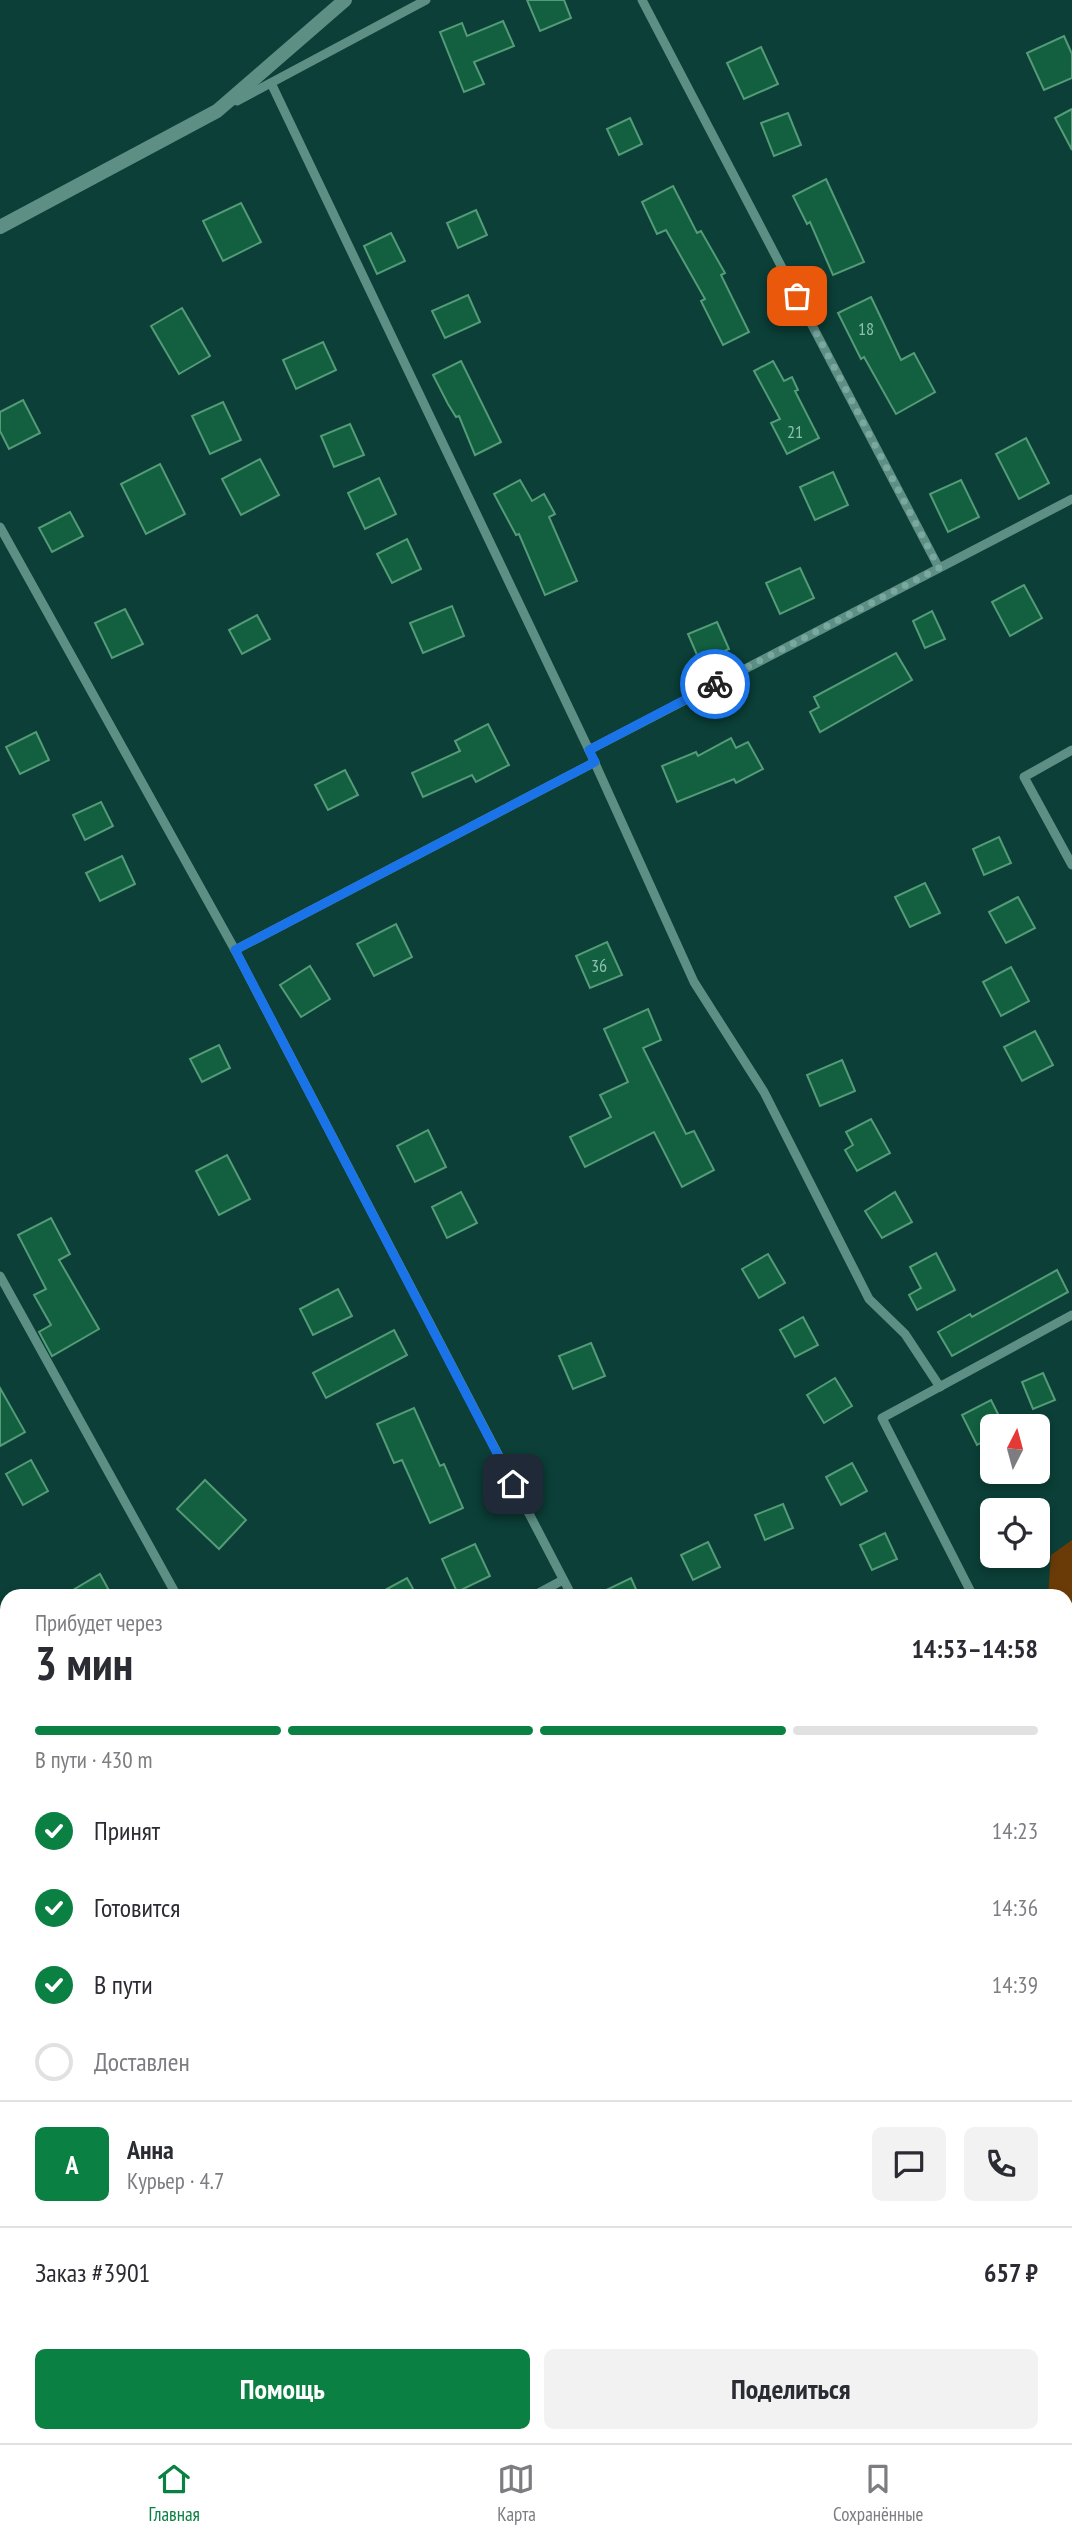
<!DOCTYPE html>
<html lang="ru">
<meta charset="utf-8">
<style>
body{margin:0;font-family:"PT Sans Narrow",sans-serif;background:#f2f2f3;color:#2b2b33;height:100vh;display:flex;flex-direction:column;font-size:26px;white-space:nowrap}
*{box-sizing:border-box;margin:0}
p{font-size:23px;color:#7c7c81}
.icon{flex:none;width:38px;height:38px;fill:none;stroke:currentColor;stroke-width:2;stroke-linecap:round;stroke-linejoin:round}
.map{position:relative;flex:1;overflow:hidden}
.sheet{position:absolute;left:0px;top:1589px;width:1073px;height:854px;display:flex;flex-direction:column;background:#fff;border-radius:21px 21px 0 0;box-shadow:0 4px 10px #0003}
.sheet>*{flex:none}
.needle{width:46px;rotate:6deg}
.fabs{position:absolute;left:980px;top:1414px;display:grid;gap:14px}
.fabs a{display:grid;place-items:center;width:70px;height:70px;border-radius:10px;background:#fff;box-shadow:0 4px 10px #0003;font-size:35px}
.pin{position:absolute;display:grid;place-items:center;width:60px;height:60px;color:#fff;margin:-30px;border-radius:14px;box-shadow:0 4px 10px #0006}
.courier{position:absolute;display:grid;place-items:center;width:70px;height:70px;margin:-35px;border:5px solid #1a73e8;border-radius:50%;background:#fff;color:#222;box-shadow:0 2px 9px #0007}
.summary em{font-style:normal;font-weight:800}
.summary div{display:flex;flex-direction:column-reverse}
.summary{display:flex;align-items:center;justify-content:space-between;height:119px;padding:0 35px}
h1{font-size:46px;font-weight:800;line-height:52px}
.bar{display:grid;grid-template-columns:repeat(4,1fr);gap:10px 7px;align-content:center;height:84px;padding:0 35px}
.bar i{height:9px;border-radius:5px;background:#e1e1e2}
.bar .active{background:#0b8043}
.bar p{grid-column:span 4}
.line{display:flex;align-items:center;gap:18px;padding:0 35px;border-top:2px solid #e1e1e2}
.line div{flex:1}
.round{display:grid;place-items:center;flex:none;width:74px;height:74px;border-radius:10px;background:#f2f2f3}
ol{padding:0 35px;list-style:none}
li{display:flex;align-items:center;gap:21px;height:77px}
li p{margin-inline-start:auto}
li .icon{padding:7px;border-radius:50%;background:#0b8043;color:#fff;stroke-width:4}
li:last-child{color:#7c7c81}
li i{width:38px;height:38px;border:4px solid #e1e1e2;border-radius:50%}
.cta{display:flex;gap:14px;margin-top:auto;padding:14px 35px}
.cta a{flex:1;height:80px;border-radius:10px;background:#0b8043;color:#fff;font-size:28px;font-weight:800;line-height:80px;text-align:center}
.cta a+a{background:#f2f2f3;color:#2b2b33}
.tab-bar{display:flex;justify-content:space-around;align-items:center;height:98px;border-top:2px solid #e1e1e2;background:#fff;font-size:19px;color:#7c7c81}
.tab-bar a{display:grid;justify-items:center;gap:4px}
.tab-bar .active{color:#0b8043}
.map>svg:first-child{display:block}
</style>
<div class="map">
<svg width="1072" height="2443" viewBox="0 0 1072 2443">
<rect width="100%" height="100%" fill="#0b3f37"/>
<polygon fill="#6a3b07" points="1072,1540 1072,2430 1066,2432 1066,1596 1048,1596 1051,1555"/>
<g fill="#126040" stroke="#549b77" stroke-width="2">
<polygon points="527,0 564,0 571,18 540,31"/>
<polygon points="503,21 514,46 474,62 484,84 464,92 440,32 462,23 467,36"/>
<polygon points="1064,36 1072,54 1072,78 1044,90 1027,53"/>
<polygon points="761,47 778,84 744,99 727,63"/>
<polygon points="1072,109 1072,150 1055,118"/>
<polygon points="788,113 801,145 774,156 761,123"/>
<polygon points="630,118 642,144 619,155 607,129"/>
<polygon points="826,179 864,262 833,275 810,222 807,224 793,196"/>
<polygon points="673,186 697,233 701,231 725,273 721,275 749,332 723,345 701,301 705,299 666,230 657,234 642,202"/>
<polygon points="241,203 261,242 223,261 203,221"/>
<polygon points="476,210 487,235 458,248 447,223"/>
<polygon points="391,233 405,261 377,274 364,246"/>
<polygon points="468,295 480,322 445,338 432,311"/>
<polygon points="871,297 901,360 914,353 935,392 896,414 864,357 861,359 838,313"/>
<polygon points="182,308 210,356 179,374 151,326"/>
<polygon points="323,342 336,370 296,389 283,360"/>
<polygon points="461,361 501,442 475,455 459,416 456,417 448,404 433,375"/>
<polygon points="773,361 784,381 792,377 798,390 795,391 819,438 787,454 771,423 780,419 754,371"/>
<polygon points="23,400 40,433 9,449 0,431 0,412"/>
<polygon points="223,402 241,440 210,454 192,416"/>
<polygon points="350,424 364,455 334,467 321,436"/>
<polygon points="1026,438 1049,483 1019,499 996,454"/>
<polygon points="260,459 279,495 241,515 222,479"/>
<polygon points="160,464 185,514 146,534 121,484"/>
<polygon points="833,472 848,505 815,520 800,487"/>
<polygon points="379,478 396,514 365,529 348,493"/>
<polygon points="520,480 532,501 544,494 555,514 549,517 577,581 545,595 519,534 516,535 494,494"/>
<polygon points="961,480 979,517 948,532 930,494"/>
<polygon points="70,512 83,536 52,552 39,528"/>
<polygon points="407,539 421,569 392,583 377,554"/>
<polygon points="800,568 814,598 780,614 766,583"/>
<polygon points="1024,585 1042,618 1010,636 992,602"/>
<polygon points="452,606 464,636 423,653 410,623"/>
<polygon points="125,609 143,644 112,658 95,623"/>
<polygon points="932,611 945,639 925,648 913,621"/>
<polygon points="257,615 270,639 242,654 229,630"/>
<polygon points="717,622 729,649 700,662 688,634"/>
<polygon points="896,653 912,680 820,732 810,712 819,707 814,697"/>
<polygon points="488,724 509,765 476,782 472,775 423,797 412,773 460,751 455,741"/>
<polygon points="36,732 49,760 20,774 6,747"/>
<polygon points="731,738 736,748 748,742 763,769 736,783 734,779 677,802 662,766 696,752 698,756"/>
<polygon points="345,770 358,795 328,810 315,785"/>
<polygon points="101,802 113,826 85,840 73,815"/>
<polygon points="999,837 1011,863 984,875 973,849"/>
<polygon points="122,856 135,884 100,901 86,873"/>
<polygon points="925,883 940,913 910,927 895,897"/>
<polygon points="1018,897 1035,928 1006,943 989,912"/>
<polygon points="396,924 412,957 374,976 357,944"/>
<polygon points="607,942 622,975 590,988 576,956"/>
<polygon points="310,966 330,999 301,1017 280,985"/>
<polygon points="1011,967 1029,1001 1001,1016 983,982"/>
<polygon points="648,1009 661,1040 643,1048 686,1134 694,1131 714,1170 682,1187 654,1132 585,1167 570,1137 611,1117 600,1095 628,1082 604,1029"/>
<polygon points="1035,1031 1053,1065 1022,1081 1004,1047"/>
<polygon points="219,1045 230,1068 202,1082 190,1059"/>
<polygon points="842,1060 855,1091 820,1106 807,1075"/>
<polygon points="871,1119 890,1153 857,1171 845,1150 853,1145 846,1132"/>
<polygon points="428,1130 446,1167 415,1182 397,1146"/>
<polygon points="227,1155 250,1199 219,1215 196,1171"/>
<polygon points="461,1192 477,1223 447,1238 432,1207"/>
<polygon points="895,1192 912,1222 882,1238 865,1211"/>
<polygon points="51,1218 70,1254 59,1260 99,1329 52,1356 39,1332 51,1325 34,1295 46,1289 18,1235"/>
<polygon points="936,1253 955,1290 917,1310 909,1295 921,1288 910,1267"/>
<polygon points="768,1254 785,1283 759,1298 742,1269"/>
<polygon points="1057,1270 1068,1292 952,1356 938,1332 970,1314 972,1317"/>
<polygon points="338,1289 352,1316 313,1335 300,1309"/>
<polygon points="803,1317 818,1345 795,1357 780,1330"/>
<polygon points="394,1330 407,1355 326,1398 313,1373"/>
<polygon points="591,1343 605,1376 573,1389 559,1356"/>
<polygon points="1043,1373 1055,1400 1033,1409 1022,1382"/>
<polygon points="835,1378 852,1406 824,1423 807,1395"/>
<polygon points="0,1388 25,1432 0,1446"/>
<polygon points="991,1400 1004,1426 992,1426 992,1437 977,1445 962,1415"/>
<polygon points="414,1408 440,1466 444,1464 463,1508 430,1523 402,1460 394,1463 377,1424"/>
<polygon points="31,1460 48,1491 23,1505 6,1474"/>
<polygon points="852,1463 867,1491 841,1505 826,1477"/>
<polygon points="205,1480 246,1520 219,1549 177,1509"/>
<polygon points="783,1504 793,1528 765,1540 755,1515"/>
<polygon points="885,1533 897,1559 872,1570 860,1545"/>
<polygon points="708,1542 720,1567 693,1580 681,1555"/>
<polygon points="475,1544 490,1576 457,1592 442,1559"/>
<polygon points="100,1574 112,1596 63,1596"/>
<polygon points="407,1578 417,1596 374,1596"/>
<polygon points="631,1578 639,1596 594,1596"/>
</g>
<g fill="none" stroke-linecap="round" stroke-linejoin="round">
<g stroke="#46766e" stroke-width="3.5" stroke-dasharray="7 3.5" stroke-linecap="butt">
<polyline points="0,1678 7,1683"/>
<polyline points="502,2436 505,2443"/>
</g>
<g stroke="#5e8f85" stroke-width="9">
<polyline points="642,0 939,568"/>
<polyline points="271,83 589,750 1072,499"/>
<polyline points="237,101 426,0"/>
<polyline points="0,527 235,950 572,1596"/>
<polyline points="589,750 694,982 764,1092 869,1299 905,1334 940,1387"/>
<polyline points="1072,750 1024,777 1072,865"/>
<polyline points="235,950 595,762"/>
<polyline points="0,1276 177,1596"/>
<polyline points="533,1596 563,1580"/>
<polyline points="973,1596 882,1418 1072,1315"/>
<polyline points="1066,2140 1072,2138"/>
<polyline points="964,2436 969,2443"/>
</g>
<g stroke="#5e8f85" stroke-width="14">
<polyline points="0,2311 7,2318"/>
<polyline points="1066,2414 1072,2412"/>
<polyline points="116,2436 123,2443"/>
<polyline points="65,2443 76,2436"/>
<polyline points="1017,2443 1029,2436"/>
</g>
<polyline stroke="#5e8f85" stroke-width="14" points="0,227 217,111 345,0"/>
</g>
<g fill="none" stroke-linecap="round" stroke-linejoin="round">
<polyline stroke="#7aa89f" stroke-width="7" stroke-dasharray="0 12.6" points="715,684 939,568 797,296"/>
<polyline stroke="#1a73e8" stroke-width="9" points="513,1484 235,950 595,762 589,750 715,684"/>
</g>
<g text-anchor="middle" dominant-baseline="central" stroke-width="5" stroke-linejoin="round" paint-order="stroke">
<g font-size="18" fill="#8dc0b1">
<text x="866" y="328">18</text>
<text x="795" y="431">21</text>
<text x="599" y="965">36</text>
</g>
</g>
</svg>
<div class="fabs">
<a><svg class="needle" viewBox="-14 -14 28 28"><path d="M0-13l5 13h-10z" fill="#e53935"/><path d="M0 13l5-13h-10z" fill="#7c7c81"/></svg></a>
<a><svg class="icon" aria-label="locate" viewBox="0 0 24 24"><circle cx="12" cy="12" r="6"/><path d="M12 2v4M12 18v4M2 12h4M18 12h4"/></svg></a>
</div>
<div class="pin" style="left:797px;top:296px;background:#ea580c"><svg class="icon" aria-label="bag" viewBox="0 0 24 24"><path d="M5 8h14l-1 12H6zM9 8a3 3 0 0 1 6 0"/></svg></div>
<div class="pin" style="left:513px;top:1484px;background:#1f2937"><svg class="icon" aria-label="home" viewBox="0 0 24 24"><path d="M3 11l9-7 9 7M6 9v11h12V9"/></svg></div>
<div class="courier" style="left:715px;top:684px"><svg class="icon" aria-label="bike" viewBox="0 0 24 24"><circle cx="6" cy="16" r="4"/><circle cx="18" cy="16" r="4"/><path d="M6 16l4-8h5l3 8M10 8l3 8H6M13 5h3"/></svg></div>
<section class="sheet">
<div class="summary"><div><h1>3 мин</h1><p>Прибудет через</p></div><em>14:53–14:58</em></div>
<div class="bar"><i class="active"></i><i class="active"></i><i class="active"></i><i></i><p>В пути · 430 m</p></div>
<ol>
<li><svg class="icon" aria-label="check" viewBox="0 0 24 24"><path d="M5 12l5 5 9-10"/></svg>Принят<p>14:23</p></li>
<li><svg class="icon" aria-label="check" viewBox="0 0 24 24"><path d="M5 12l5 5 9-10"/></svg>Готовится<p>14:36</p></li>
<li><svg class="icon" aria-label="check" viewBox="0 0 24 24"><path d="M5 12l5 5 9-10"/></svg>В пути<p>14:39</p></li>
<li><i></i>Доставлен</li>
</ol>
<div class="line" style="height:126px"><b class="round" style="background:#0b8043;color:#fff">А</b><div><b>Анна</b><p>Курьер · 4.7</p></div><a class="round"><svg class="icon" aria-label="chat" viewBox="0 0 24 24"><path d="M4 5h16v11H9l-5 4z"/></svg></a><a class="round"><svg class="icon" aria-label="phone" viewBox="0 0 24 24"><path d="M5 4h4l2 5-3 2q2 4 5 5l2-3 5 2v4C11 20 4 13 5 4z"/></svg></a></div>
<div class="line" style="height:91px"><div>Заказ #3901</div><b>657 ₽</b></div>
<div class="cta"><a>Помощь</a><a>Поделиться</a></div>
</section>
</div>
<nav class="tab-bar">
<a class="active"><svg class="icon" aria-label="home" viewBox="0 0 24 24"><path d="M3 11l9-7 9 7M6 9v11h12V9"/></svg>Главная</a>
<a><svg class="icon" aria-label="map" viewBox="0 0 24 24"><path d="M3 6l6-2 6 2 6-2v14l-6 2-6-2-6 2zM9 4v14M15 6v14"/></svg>Карта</a>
<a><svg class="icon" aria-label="saved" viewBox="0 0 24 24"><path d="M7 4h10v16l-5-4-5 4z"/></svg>Сохранённые</a>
</nav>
